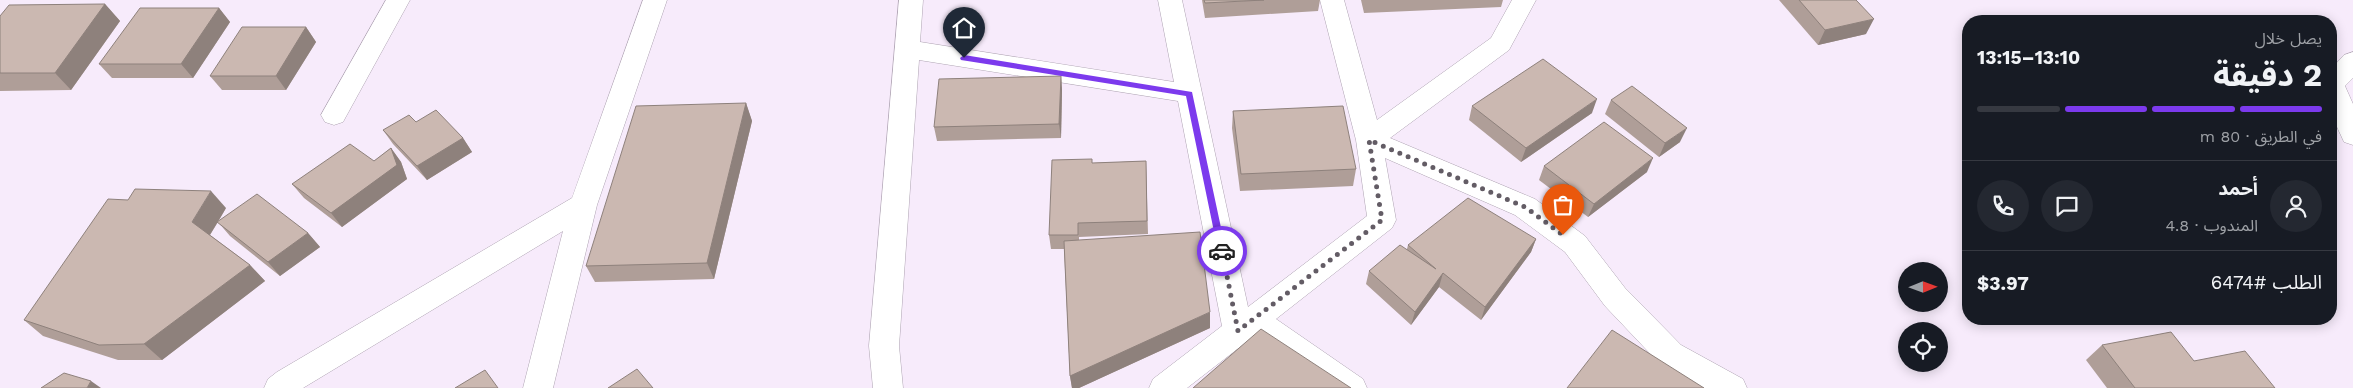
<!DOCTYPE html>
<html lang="ar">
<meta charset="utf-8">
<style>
body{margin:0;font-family:"Work Sans","Noto Sans Arabic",sans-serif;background:#242831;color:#f1f3f6;direction:rtl;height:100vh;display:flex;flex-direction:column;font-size:19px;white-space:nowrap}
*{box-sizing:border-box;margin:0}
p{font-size:16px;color:#9ea1a6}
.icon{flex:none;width:28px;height:28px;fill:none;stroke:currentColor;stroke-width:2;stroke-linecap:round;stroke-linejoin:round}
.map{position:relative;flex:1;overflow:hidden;direction:ltr}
.side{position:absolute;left:1962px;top:15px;width:375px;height:310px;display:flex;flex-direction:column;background:#171b24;border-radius:20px;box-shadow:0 2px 12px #0003;direction:rtl}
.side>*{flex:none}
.needle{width:32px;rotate:89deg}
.fabs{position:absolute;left:1898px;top:262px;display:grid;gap:10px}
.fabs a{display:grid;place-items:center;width:50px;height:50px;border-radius:50%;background:#171b24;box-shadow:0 2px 12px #0003;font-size:25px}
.pin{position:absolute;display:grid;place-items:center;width:42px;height:42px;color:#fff;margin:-51px -21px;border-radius:50% 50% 50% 0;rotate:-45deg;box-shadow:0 0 5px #0007}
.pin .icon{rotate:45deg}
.courier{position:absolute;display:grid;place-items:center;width:50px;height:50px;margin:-25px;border:4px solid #7c3aed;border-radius:50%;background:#fff;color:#222;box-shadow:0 1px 6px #0007}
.overview em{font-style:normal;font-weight:700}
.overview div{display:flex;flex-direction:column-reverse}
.overview{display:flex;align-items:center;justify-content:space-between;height:85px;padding:0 15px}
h1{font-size:32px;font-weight:700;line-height:38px}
.bar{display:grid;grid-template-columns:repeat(4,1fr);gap:8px 5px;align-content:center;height:60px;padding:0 15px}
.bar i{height:6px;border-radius:4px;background:#363941}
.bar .current{background:#7c3aed}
.bar p{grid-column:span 4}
.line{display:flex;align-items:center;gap:12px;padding:0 15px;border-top:1px solid #363941}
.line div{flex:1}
.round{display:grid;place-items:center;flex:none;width:52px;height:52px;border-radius:26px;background:#242831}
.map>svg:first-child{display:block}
</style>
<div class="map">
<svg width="2353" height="388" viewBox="0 0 2353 388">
<rect width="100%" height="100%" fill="#f7ebfb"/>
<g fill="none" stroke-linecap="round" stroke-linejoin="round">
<g stroke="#aea3b2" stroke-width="1">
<g id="minor">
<polygon points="386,0 410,0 343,122 334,125 325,122 321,115"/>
<polygon points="643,0 667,0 597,205 553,388 523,388 563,231 303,388 264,388 268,379 277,372 572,198"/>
<polygon points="899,0 923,0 920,42 1174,82 1158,0 1182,0 1248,307 1367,216 1356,140 1320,0 1344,0 1377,120 1491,38 1512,0 1536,0 1509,50 1390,138 1535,199 1585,236 1625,288 1681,345 1743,379 1747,388 1704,388 1659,363 1605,306 1565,252 1515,215 1385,158 1396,220 1392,228 1276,319 1363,379 1367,388 1328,388 1254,336 1187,388 1149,388 1153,379 1222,326 1178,101 919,60 899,346 903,388 873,388 869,346"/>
<polygon points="2353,52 2353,78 2345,86 2353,104 2353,145 2344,142 2331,114 2331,69 2344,55"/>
</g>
</g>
<use href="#minor" fill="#fff" fill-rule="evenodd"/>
</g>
<g fill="#af9e98">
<polygon points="1202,0 1320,0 1318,11 1205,18"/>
<polygon points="1361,0 1503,0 1501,7 1364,13"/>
<polygon points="1779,0 1856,0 1866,34 1818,45"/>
<polygon points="105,4 120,21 71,90 0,91 0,16"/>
<polygon points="219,8 230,22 193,78 112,78 99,64"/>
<polygon points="306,27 316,42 286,90 222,90 210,76"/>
<polygon points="1061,76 1062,90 1061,138 937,141 934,127"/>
<polygon points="1611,100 1680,142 1659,157 1605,114"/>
<polygon points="746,103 752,121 714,279 595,282 586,266"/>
<polygon points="1472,106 1592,113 1521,162 1469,120"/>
<polygon points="1233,111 1356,169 1353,186 1240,191 1232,128"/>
<polygon points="416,122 463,138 472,152 427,180 393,144 383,130"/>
<polygon points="391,148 401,162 407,179 342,227 304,198 292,184 374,161"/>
<polygon points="1146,161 1148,234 1079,237 1079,240 1210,328 1079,388 1072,388 1070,376 1064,249 1051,249 1049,235 1093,163"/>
<polygon points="1544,166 1647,172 1588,217 1539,180"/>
<polygon points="226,208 218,222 308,233 320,247 280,276 230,236 218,222 210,235 250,265 265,281 162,360 118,360 43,336 24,320"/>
<polygon points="1536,239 1531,252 1481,320 1439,287 1411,325 1366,284 1369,271 1407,249 1408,245"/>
<polygon points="2102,345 2194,361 2275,388 2107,388 2086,360"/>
</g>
<g fill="#8e817c">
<polygon points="105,4 120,21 71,90 55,73"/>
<polygon points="219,8 230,22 193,78 181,64"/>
<polygon points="1874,19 1866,34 1818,45 1825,30"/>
<polygon points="306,27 316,42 286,90 276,76"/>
<polygon points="1061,76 1062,90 1061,138 1059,124"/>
<polygon points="1597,99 1592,113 1521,162 1526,148"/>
<polygon points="746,103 752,121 714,279 707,263"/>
<polygon points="1687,128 1680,142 1659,157 1665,143"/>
<polygon points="463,138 472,152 427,180 417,166"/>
<polygon points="391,148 401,162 407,179 342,227 331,213"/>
<polygon points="1653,158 1647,172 1588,217 1594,204"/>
<polygon points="211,191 226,208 208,238 192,222"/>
<polygon points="308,233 320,247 280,276 268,262"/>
<polygon points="1536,239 1531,252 1481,320 1485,307"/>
<polygon points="250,265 265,281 162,360 144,344"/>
<polygon points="1443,273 1439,287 1411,325 1415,312"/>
<polygon points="1210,312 1210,328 1079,388 1072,388 1070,376"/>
<polygon points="91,381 101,388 87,388"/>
</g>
<g fill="#cbb8b1" stroke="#8e817c">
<polygon points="1204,0 1264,0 1205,3"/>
<polygon points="1799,0 1856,0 1874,19 1825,30"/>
<polygon points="105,4 55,73 0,73 0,16 9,5"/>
<polygon points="140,8 219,8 181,64 99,64"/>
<polygon points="242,27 306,27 276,76 210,76"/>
<polygon points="1543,59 1597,99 1526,148 1472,106"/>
<polygon points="1061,76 1059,124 934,127 939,79"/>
<polygon points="1632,86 1687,128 1665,143 1611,100"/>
<polygon points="746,103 707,263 586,266 636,106"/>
<polygon points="1343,106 1356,169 1241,174 1233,111"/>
<polygon points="436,110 463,138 417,166 383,130 409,115 416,122"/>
<polygon points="1604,122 1653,158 1594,204 1544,166"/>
<polygon points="350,144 374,161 391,148 397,165 331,213 292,184"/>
<polygon points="1092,159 1092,163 1146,161 1147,221 1078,223 1078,235 1049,235 1052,160"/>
<polygon points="135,189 211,191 192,222 250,265 144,344 99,345 24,320 108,199 128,200"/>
<polygon points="257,194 308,233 268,262 217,222"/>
<polygon points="1468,198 1536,239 1485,307 1443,273 1415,312 1369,271 1400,245 1436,269 1408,245"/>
<polygon points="1200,232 1210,312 1070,376 1064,241"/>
<polygon points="1261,329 1351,388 1193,388"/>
<polygon points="1612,330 1704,388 1567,388"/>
<polygon points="2171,332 2194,361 2245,351 2275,388 2135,388 2102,345"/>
<polygon points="637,369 653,388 608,388"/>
<polygon points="485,370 498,388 455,388"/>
<polygon points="64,373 91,381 87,388 41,388"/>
</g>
<polygon fill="#7c3aed" points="964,55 1192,92 1226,251 1225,254 1219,254 1218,251 1186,96 961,60 960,58"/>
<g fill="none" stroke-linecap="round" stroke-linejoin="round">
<polyline stroke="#635c65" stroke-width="5" stroke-dasharray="0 9" points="1222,251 1238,331 1382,220 1369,140 1525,207 1563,235"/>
</g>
</svg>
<div class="fabs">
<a><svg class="needle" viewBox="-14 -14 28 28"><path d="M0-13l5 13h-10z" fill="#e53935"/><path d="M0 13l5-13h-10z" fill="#9ea1a6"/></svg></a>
<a><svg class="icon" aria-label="locate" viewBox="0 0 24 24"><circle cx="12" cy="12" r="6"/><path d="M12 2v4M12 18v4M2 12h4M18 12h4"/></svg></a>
</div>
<div class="pin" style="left:1563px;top:235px;background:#ea580c"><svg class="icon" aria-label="bag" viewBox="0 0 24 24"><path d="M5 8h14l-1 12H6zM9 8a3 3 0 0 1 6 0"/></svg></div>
<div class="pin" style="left:964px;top:58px;background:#1f2937"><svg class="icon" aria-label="home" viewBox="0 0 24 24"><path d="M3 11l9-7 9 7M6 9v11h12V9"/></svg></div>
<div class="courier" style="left:1222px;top:251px"><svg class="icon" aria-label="car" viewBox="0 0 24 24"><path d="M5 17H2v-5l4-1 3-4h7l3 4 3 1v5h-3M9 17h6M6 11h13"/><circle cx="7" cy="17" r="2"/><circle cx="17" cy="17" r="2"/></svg></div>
<section class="side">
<div class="overview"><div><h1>2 دقيقة</h1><p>يصل خلال</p></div><em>13:10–13:15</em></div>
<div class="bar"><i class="current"></i><i class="current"></i><i class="current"></i><i></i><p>في الطريق · 80 m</p></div>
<div class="line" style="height:90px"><a class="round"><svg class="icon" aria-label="person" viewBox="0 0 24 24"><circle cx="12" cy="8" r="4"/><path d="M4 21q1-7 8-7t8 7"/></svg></a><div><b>أحمد</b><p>المندوب · 4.8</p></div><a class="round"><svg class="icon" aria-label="chat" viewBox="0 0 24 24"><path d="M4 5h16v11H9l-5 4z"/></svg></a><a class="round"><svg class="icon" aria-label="phone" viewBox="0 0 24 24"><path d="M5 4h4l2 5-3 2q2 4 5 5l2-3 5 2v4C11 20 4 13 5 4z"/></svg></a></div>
<div class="line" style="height:65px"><div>الطلب #6474</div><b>$3.97</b></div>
</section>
</div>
